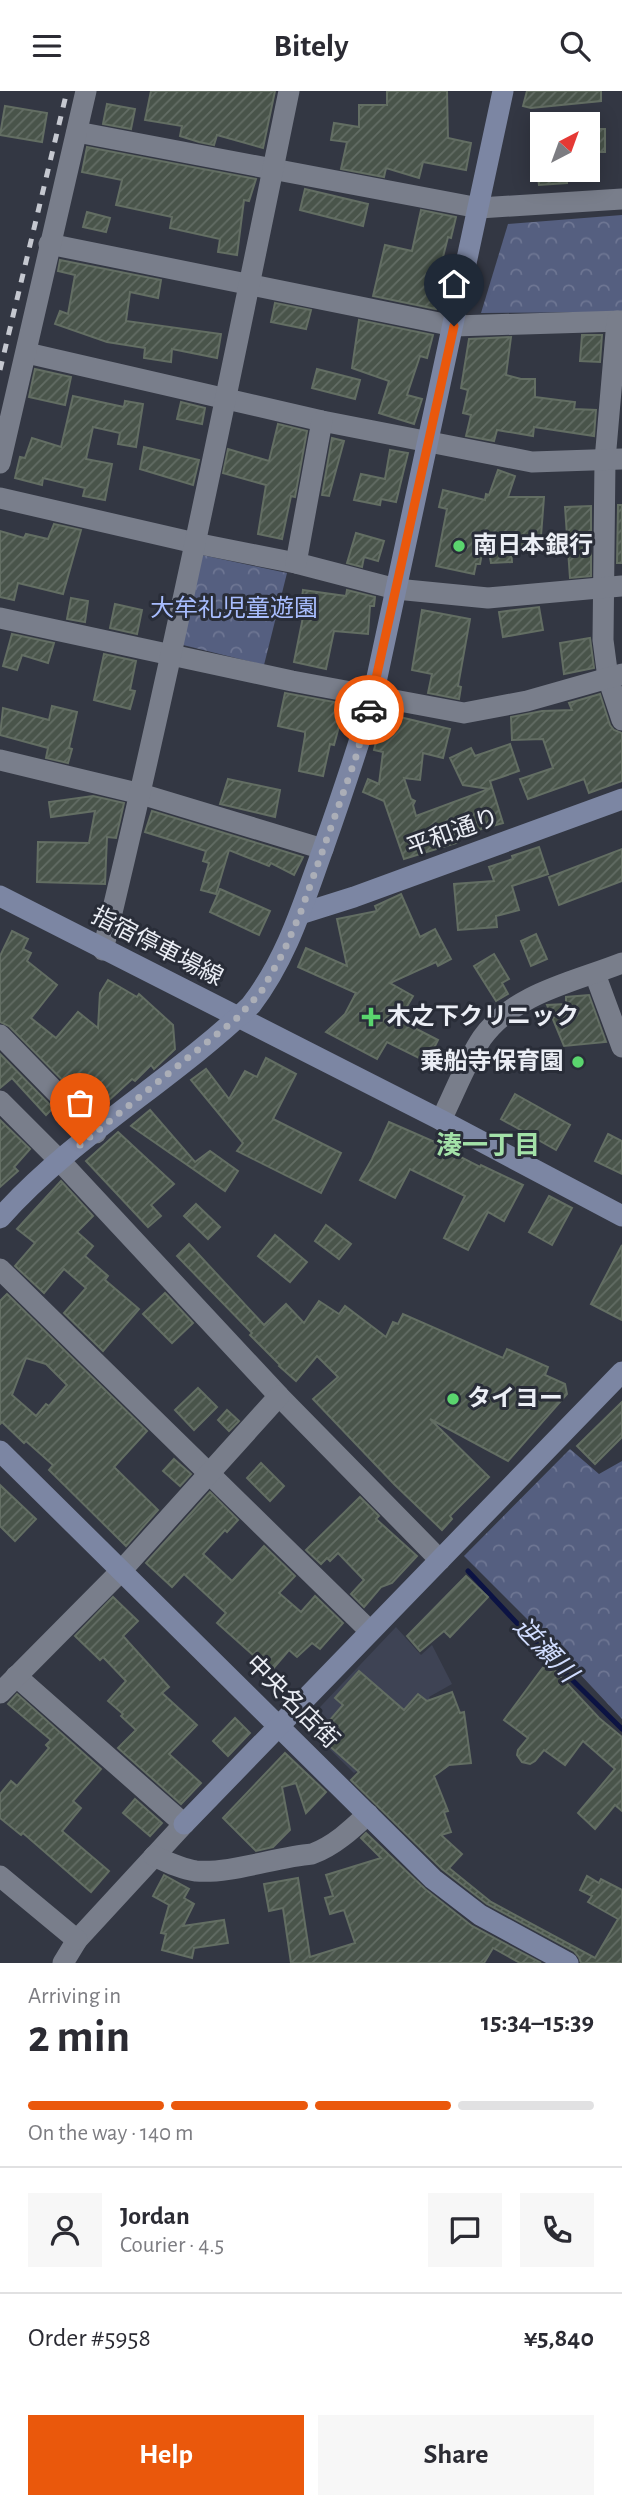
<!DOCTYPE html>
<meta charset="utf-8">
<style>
body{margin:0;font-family:"Alegreya Sans","Noto Sans JP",sans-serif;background:#f7f7f7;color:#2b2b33;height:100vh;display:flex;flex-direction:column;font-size:26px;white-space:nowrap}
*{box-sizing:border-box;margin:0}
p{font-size:23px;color:#7c7c81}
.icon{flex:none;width:38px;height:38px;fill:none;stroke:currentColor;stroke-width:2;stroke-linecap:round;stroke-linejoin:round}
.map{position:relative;height:1872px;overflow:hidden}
.sheet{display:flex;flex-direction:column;background:#fff;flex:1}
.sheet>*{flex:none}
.needle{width:46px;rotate:41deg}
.buttons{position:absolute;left:530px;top:21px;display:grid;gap:14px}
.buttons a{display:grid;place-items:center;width:70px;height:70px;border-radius:0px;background:#fff;box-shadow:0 4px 18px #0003;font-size:35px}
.pin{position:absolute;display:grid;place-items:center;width:60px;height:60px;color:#fff;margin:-72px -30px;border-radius:50% 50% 50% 0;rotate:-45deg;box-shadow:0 0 7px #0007}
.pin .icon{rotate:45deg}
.courier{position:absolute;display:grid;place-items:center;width:70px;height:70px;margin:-35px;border:5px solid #ea580c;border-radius:50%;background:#fff;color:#222;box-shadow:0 2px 9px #0007}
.headline em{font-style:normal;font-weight:700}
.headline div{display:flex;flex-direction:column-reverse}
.headline{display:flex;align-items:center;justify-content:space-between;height:119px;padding:0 28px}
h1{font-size:46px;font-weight:700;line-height:52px}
.bar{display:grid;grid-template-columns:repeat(4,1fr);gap:10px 7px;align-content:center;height:84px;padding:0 28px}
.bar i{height:9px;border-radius:5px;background:#e1e1e2}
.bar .current{background:#ea580c}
.bar p{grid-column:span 4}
.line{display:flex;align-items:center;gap:18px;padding:0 28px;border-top:2px solid #e1e1e2}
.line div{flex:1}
.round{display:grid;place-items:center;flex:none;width:74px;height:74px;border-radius:0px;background:#f7f7f7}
.action{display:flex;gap:14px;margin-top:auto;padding:14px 28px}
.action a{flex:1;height:80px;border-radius:0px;background:#ea580c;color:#fff;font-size:28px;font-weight:700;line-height:80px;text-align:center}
.action a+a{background:#f7f7f7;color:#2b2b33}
header{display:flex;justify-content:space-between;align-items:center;height:91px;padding:0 28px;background:#fff;font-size:32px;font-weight:700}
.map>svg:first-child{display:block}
</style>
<header><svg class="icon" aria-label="menu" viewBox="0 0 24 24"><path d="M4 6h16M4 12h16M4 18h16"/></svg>Bitely<svg class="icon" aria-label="search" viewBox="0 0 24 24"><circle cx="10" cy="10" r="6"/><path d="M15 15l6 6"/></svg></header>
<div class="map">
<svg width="622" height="1872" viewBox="0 0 622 1872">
<defs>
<pattern id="forest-crowns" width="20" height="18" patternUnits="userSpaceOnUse" patternTransform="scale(1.75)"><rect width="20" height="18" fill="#555f80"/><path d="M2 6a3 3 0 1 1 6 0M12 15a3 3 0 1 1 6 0" fill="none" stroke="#6e7693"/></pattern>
<pattern id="building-hatch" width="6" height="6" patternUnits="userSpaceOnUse" patternTransform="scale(1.75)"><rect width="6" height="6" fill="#49544a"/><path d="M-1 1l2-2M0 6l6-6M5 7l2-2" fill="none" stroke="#636d65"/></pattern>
</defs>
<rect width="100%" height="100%" fill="#333743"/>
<polygon fill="#3e4354" points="396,1536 421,1564 432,1554 452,1593 429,1606 438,1625 354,1682 304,1633"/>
<g fill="url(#forest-crowns)">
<polygon points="622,124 622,221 481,222 508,133"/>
<polygon points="202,464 287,482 264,574 183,554"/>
<polygon points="570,1358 599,1383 622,1370 622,1628 546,1547 464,1465"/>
</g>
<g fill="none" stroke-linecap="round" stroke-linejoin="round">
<polyline stroke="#0c1343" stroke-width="5" points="468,1480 545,1562 622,1638"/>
</g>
<g fill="url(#building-hatch)" stroke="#636e63" stroke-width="2" fill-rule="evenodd">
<polygon points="151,0 275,0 263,57 217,44 214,54 199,51 180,45 182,35 145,29"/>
<polygon points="387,0 447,0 448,47 471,52 466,79 423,71 419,87 386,77 384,86 341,78 347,51 331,49 334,32 359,36 359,14 387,14"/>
<polygon points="527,0 601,0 601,10 531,17 523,15"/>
<polygon points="107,13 135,18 131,38 103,33"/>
<polygon points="5,15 47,22 42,51 0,44"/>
<rect x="588" y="38" width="17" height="23"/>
<polygon points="87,56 256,88 249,110 244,109 237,164 218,161 220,148 170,137 172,126 116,114 122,89 82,81"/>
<polygon points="537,79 566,79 567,92 539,94"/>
<polygon points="305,98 368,113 363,135 300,119"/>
<polygon points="421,119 456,126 451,147 448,146 436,194 442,195 436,218 373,205 385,154 412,160"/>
<polygon points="87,121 110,127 106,141 83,136"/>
<polygon points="60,169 161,189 158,207 130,201 126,230 221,243 217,267 172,258 171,271 144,267 145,257 107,251 55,233 60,220 68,223 75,184 58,180"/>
<polygon points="275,212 311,219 306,238 271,231"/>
<polygon points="359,229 433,244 427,267 420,265 407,304 422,308 414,333 379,322 389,290 352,277"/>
<polygon points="582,244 602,244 600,271 580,270"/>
<polygon points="511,246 506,284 521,288 535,288 535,306 575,311 574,318 596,319 594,345 534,336 533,345 497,339 494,350 466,345 471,324 463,322 468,299 461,297 469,248"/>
<polygon points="35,278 71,286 65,314 29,306"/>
<polygon points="317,278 360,289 355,308 312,297"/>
<polygon points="73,305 124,316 125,310 143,313 136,356 118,353 120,342 93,336 86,368 112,373 105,409 83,405 85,397 43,387 42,394 15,387 20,366 25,367 32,347 61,356"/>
<polygon points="181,311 205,317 202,333 177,328"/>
<polygon points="278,333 307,340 295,406 291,405 282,448 258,443 266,394 223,382 228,358 269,370"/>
<polygon points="332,347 344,350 329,405 322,404"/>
<polygon points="144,356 199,369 193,394 140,378"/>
<polygon points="390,359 408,362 396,411 381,408 380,414 354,409 361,383 385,388"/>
<polygon points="498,379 515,385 508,406 544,406 540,458 511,456 512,471 491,472 486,442 480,473 476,473 474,483 436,475 447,418 439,416 443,399 485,409 486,403 489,404"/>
<polygon points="618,414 622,414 622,472 617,472"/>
<polygon points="591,415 591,485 570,487 565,416"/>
<polygon points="54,433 81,439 63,503 18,492 14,509 0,506 0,440 24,447 26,443 48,448"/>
<polygon points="356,442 384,450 378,470 364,466 362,476 347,472"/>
<polygon points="303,499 346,505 347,499 375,506 374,515 370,515 368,543 334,540 326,578 294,571 304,521 300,521"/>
<polygon points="71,507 88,510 85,531 67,528"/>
<polygon points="115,513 142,519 137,543 110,537"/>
<polygon points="539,516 543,539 503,546 499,521"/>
<polygon points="422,519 470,528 458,595 461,596 459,608 428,602 432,583 412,579"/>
<polygon points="12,543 54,552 48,572 22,564 17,579 3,575"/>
<polygon points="590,547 594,577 564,583 560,552"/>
<polygon points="104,563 136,570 130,599 135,600 130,618 94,609"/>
<polygon points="285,602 345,613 334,654 330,653 323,685 299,680 305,645 305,641 278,635"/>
<polygon points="600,603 610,634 614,639 622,642 622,690 589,702 584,688 528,708 520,688 553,677 543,648 512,649 511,626 542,620 572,619 569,612"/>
<polygon points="52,615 77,621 69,657 72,658 68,672 46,667 48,657 0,644 3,617 49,629"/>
<polygon points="383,622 450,638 443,667 423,662 420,689 404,687 411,708 415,710 413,714 416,725 489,698 463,694 450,667 471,657 475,665 510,653 519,680 490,690 503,732 457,745 459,751 404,768 384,710 363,701 368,688 379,693 383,661 374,659"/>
<polygon points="228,688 280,699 275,726 220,713"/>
<polygon points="93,705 124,712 116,747 107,746 105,793 37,791 38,751 89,752 95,720 51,726 49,711"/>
<polygon points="152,720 185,730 303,766 294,784 271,772 269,775 229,759 216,803 201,799 209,772 203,770 206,760 145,741"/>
<polygon points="539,756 548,783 512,795 519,819 496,825 497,836 458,839 454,793 494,790 489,776 513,768 512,765"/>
<polygon points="622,758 622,790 559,814 549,786"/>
<polygon points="220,798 270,820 259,844 210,821"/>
<polygon points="401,803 420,846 435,838 451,868 438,875 436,871 390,892 413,905 399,929 438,949 427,971 387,951 377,968 326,941 345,923 356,902 298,876 306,857 347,875 337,828 377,820 375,815"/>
<polygon points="12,840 28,848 23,858 31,862 27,870 57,894 31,927 56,947 78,921 98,937 100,902 108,889 137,906 139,903 173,934 175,958 154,978 151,974 135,990 132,988 95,1022 9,935 0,931 0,865"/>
<polygon points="536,843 547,868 531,875 521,850"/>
<polygon points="494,863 509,888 502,892 508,903 496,910 474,875"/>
<polygon points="589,904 606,951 564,955 547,914 566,913 566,906"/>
<polygon points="0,963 53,1017 46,1024 12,987 0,997"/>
<polygon points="266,967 296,983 273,1028 341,1062 321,1102 237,1060 243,1052 191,989 206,978 229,1008 245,980 257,986"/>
<polygon points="515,1003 570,1034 556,1059 501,1028"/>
<polygon points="150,1019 195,1071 210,1060 238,1080 225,1100 131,1035"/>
<polygon points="0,1029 30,1058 14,1076 18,1080 0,1096"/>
<polygon points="389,1031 444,1055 443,1057 480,1076 481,1074 523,1094 504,1130 488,1121 468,1159 444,1147 465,1105 410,1078 395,1107 360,1089 372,1068"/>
<polygon points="118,1041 174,1093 151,1114 161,1125 148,1136 86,1070"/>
<polygon points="608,1043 622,1050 622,1083 595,1070"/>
<polygon points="61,1090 93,1125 77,1141 93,1155 85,1165 108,1185 105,1189 139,1218 103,1260 64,1222 86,1197 64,1178 44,1202 15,1175 35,1152 17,1138"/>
<polygon points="549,1105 572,1117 552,1154 529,1141"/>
<polygon points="196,1113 220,1136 208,1148 184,1125"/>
<polygon points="326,1134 351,1153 339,1168 315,1150"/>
<polygon points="275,1144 307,1171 290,1191 258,1165"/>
<polygon points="189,1153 264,1234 286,1213 304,1232 319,1210 339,1223 345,1215 386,1246 393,1231 398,1233 403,1223 503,1267 507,1258 548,1276 545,1284 565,1293 567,1303 508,1370 430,1328 489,1386 450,1425 452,1428 442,1439 394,1393 313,1308 338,1286 317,1265 296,1290 279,1275 280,1274 250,1244 252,1242 177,1165"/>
<polygon points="622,1154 622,1229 591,1213"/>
<polygon points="165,1202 193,1232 172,1252 143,1223"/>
<path d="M7,1203l140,137 -33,36 44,43 -32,36 -77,-76 4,-5 -27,-24 -2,2 -22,-21 -2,2v-123zM26,1267l20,6 21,21 -18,21 -3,-2 -10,12 -24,-21z"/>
<polygon points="198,1297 217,1316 194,1339 175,1319"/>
<polygon points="622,1311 622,1346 595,1373 577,1355"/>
<polygon points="227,1319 239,1330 229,1340 218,1329"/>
<polygon points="174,1368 191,1383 180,1395 163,1380"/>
<polygon points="261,1372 284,1395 270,1410 247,1387"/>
<polygon points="0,1394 36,1428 15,1450 0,1435"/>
<polygon points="210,1401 238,1429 227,1441 225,1439 203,1463 232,1490 264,1455 295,1485 279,1502 301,1521 315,1505 343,1532 320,1558 312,1552 297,1566 289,1559 271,1580 217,1532 226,1522 184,1483 172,1496 146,1472"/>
<polygon points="360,1406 379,1425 376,1428 417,1465 392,1492 381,1496 364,1516 351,1503 364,1489 338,1462 330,1470 327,1467 321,1473 306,1459"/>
<polygon points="466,1485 488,1506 450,1546 444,1540 420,1560 407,1545"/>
<polygon points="113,1506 138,1530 123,1545 169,1596 162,1602 197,1634 169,1663 201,1692 181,1713 118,1657 136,1639 121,1625 123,1623 108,1610 126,1590 103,1566 100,1569 75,1545"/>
<polygon points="547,1571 599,1627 622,1646 622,1720 615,1714 595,1738 578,1722 615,1678 583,1650 565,1674 544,1659 535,1670 530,1673 522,1671 517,1664 518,1659 528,1647 504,1629"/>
<polygon points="359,1580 404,1619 418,1603 427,1610 452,1601 460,1622 464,1621 471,1672 449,1674 434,1685 448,1720 444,1721 451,1741 441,1744 462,1763 449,1777 491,1811 595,1867 618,1828 588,1811 592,1805 580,1799 587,1785 599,1792 601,1788 622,1799 622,1872 581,1872 579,1866 574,1860 487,1813 442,1778 351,1689 359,1681 317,1644 343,1614 335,1607"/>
<polygon points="17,1603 101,1678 73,1710 81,1717 62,1740 109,1780 91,1801 23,1742 21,1744 0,1727 0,1703 11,1690 17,1695 49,1657 46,1654 51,1649 8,1613"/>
<polygon points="235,1627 250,1642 228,1665 213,1650"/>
<polygon points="285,1662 326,1701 306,1722 296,1692 282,1696 290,1739 273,1756 256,1760 223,1727"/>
<polygon points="135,1708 162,1732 150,1745 123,1722"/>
<polygon points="366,1742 425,1798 472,1835 541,1872 520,1872 493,1857 484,1872 291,1872 283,1817 269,1820 264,1793 298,1787 310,1866 355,1852 344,1819 330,1823 325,1807 333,1805 326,1784 381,1767 361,1747"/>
<polygon points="164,1784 189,1798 184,1807 194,1813 183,1835 224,1829 228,1852 194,1857 192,1867 162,1859 166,1843 161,1842 169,1814 153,1805"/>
</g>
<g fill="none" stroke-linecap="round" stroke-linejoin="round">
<g stroke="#797e8b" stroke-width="21">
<polyline points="77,41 479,117 622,108"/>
<polyline points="49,153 454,235 622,230"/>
<polyline points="617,230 605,369 603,549 608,587 622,629"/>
<polyline points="27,262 322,330 532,371 622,368"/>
<polyline points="0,372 86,0"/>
<polyline points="0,407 195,452 296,472 396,498 488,507 622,495"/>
<polyline points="296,472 322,330"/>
<polyline points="0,527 292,590 464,622 527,610 622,583"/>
<polyline points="0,669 141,703 323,758"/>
<path d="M103,859c69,-285 127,-572 186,-859"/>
<polyline points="595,883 622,956"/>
<polyline points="0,944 96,1042"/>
<polyline points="0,1010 60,1070 279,1305 440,1469"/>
<path d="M441,1029c13,-26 25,-58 41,-82 32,-45 92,-56 140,-75"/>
<polyline points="0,1178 370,1540"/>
<polyline points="16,1585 184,1733 77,1849 63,1872"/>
<polyline points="0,1602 121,1480 279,1305"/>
<path d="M154,1765c13,6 27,13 42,15 34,3 80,-14 116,-17 22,-8 39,-24 56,-40"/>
<polyline points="0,1785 77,1849"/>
</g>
<g stroke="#7c86a3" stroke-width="21">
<polyline points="0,805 441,1029 622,1125"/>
<polyline points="300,823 354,806 622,708"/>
<path d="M0,1127c73,-82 172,-137 251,-213 36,-47 52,-101 72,-156 18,-51 35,-101 50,-153l130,-605"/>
<polyline points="0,1360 433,1788 480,1824 568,1872"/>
<polyline points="184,1733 622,1281"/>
</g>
<polyline stroke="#c5c8d0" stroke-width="5" stroke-dasharray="9 9" stroke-linecap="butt" points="0,279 67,0"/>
</g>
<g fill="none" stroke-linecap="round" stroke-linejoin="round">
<polyline stroke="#abaeb7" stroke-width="7" stroke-dasharray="0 12.6" points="80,1054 237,927 261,901 283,862 300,823 355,669 369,619"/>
<polyline stroke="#ea580c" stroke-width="9" points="369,619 454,235"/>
</g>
<g fill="#5ad56e" stroke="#292d38" stroke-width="2.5">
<circle cx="459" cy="455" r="7"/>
<path d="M367.5 915.5h7v7h7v7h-7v7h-7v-7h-7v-7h7z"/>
<circle cx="578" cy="971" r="7"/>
<circle cx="453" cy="1308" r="7"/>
</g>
<g text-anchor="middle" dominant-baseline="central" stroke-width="6" stroke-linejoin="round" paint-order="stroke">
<g font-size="24" font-weight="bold" fill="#ebeef5" stroke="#292d38" text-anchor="start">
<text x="473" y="455">南日本銀行</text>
<text x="387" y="926">木之下クリニック</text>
<text x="564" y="971" text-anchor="end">乗船寺保育園</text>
<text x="467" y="1308">タイヨー</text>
</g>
<g font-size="24" fill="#a8bdfe" stroke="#292d38">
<text x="234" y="518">大牟礼児童遊園</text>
</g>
<g font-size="24" fill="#ebeef5" stroke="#292d38">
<text transform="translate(453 742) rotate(-20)">平和通り</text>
<text transform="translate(157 856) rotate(27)">指宿停車場線</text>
<text transform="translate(292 1611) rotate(45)">中央名店街</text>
</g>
<g font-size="26" font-weight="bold" fill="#a3e1a8" stroke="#292d38">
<text x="488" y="1055">湊一丁目</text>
</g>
<g font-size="26" font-style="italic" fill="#d0dcfe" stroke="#292d38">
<text transform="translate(545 1559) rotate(46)">逆瀬川</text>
</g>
</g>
</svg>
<div class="buttons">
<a><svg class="needle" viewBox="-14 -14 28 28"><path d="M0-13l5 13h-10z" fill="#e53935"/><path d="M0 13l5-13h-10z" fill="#7c7c81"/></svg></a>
</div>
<div class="pin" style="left:80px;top:1054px;background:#ea580c"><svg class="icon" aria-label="bag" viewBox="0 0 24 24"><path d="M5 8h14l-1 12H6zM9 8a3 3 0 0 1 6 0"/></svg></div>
<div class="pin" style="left:454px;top:235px;background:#1f2937"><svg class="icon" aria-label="home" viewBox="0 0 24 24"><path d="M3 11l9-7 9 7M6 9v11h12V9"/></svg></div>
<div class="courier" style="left:369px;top:619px"><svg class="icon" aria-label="car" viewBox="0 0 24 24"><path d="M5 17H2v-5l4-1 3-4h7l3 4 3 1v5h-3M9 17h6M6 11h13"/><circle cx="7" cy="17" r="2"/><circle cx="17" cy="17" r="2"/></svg></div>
</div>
<section class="sheet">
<div class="headline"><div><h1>2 min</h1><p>Arriving in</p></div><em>15:34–15:39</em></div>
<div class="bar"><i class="current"></i><i class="current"></i><i class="current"></i><i></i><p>On the way · 140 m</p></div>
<div class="line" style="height:126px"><a class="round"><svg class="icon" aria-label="person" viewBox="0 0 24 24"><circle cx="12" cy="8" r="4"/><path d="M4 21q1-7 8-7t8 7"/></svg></a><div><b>Jordan</b><p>Courier · 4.5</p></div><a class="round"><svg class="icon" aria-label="chat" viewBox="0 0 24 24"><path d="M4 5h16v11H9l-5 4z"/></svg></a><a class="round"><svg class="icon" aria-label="phone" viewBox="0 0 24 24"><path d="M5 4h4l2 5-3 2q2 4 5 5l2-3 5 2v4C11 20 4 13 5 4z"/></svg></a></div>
<div class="line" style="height:91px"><div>Order #5958</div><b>¥5,840</b></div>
<div class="action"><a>Help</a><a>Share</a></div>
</section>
